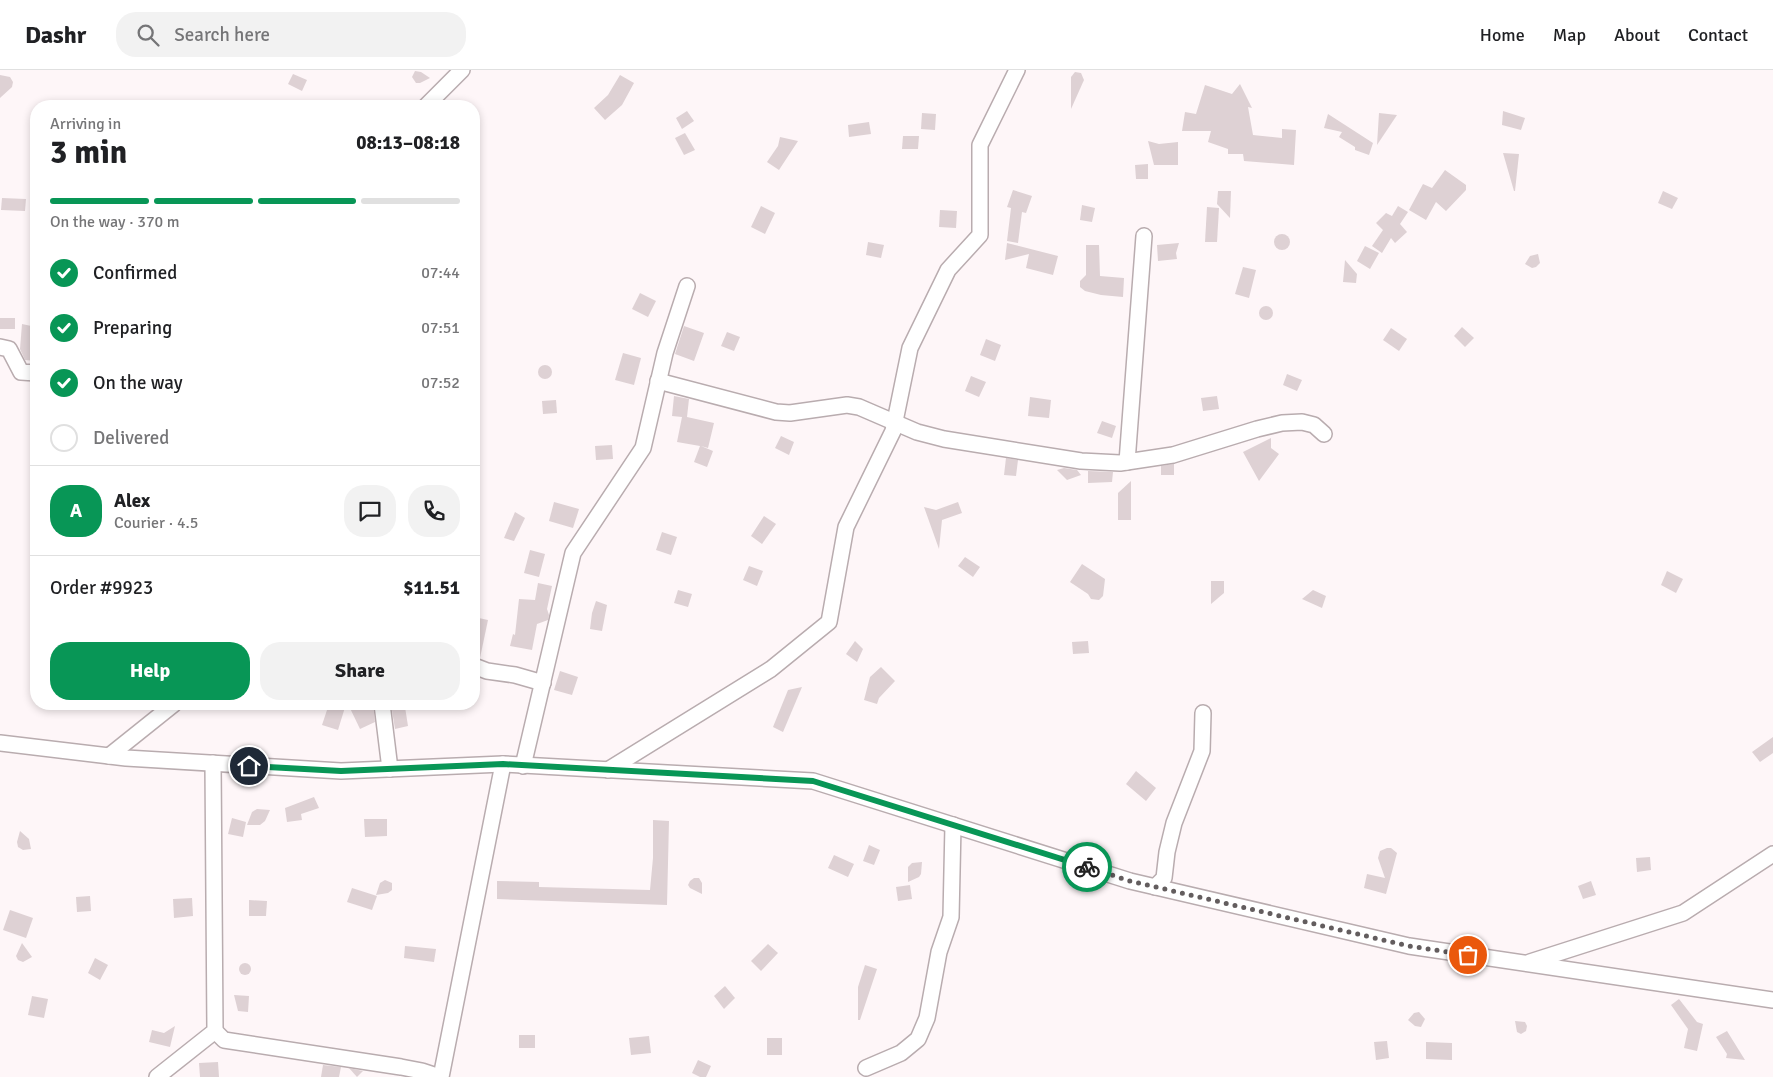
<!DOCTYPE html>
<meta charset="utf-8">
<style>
body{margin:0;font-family:Signika,sans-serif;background:#f2f2f2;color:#202124;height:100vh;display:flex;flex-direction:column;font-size:19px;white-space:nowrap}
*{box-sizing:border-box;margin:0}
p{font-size:16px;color:#757577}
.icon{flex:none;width:28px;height:28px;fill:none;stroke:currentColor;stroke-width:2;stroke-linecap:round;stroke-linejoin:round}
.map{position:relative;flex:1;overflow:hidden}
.panel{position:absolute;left:30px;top:30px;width:450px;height:610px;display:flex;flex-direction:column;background:#fff;border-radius:20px;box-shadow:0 2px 8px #0003}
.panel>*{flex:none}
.pin{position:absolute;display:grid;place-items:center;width:42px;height:42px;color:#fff;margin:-21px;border:2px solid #fff;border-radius:50%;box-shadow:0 1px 5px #0007}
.courier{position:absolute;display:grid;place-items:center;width:50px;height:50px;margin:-25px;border:4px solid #089656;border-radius:50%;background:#fff;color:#222;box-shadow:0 1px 6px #0007}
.headline em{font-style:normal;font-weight:800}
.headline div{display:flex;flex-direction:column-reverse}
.headline{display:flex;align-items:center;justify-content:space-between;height:85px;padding:0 20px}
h1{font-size:32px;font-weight:800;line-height:38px}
.bar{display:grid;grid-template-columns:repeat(4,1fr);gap:8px 5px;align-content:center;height:60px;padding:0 20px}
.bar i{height:6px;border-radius:4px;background:#e0e0e0}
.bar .current{background:#089656}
.bar p{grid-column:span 4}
.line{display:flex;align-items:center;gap:12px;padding:0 20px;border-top:1px solid #e0e0e0}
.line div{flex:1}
.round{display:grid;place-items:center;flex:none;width:52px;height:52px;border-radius:20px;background:#f2f2f2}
ol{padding:0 20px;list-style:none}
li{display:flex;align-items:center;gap:15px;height:55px}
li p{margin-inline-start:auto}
li .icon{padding:5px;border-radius:50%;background:#089656;color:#fff;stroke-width:4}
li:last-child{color:#757577}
li i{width:28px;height:28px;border:2px solid #e0e0e0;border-radius:50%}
.cta{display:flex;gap:10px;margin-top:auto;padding:10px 20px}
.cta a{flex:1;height:58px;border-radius:20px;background:#089656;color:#fff;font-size:20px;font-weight:800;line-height:58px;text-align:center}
.cta a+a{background:#f2f2f2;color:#202124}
header{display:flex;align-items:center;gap:30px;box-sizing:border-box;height:70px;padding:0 25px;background:#fff;border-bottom:1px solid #e0e0e0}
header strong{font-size:24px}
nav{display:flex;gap:28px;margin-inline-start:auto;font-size:18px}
.search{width:350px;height:45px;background:#f2f2f2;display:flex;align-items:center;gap:12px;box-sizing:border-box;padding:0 18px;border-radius:20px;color:#757577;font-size:19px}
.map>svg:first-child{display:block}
</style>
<header>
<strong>Dashr</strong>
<div class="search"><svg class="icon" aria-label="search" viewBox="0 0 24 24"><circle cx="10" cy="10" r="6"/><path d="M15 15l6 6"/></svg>Search here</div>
<nav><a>Home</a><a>Map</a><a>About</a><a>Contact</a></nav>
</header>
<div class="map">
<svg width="1773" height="1007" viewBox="0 0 1773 1007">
<rect width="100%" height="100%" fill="#fef6f8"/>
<g fill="#ded1d4">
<polygon points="415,1 421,2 430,8 420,13 416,13 412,7"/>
<polygon points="1075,2 1081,3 1084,10 1071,39 1071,7"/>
<polygon points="293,4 307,10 302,21 288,14"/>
<polygon points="0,5 10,7 13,12 12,17 0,28"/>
<polygon points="620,5 634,13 622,35 605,50 594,38 608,25"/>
<polygon points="1240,14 1252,38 1248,37 1253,65 1282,68 1282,59 1296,60 1294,95 1244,91 1243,84 1228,84 1228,79 1208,72 1211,61 1182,61 1185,42 1196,44 1205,15 1232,24"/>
<polygon points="687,41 694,51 682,59 676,48"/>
<polygon points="1503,41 1525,48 1521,60 1502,55"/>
<polygon points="922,43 936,44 935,60 921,59"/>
<polygon points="1379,43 1397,45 1377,75"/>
<polygon points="1328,44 1373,73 1369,85 1355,80 1355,77 1339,67 1342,62 1324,58"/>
<polygon points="869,52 871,64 849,67 848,55"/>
<polygon points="685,63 695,80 684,85 675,68"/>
<polygon points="903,66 919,66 918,79 902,79"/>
<polygon points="780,67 798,71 779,100 767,92 778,76"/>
<polygon points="1148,71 1159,74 1178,72 1178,95 1154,95"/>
<polygon points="1503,83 1519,84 1515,121 1514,121"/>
<polygon points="1148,94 1148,109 1136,109 1135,95"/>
<polygon points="1445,100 1466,115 1466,120 1446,141 1436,132 1426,150 1409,140 1423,114 1432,118"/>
<polygon points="1013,120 1032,126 1026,143 1022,142 1018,173 1007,171 1011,138 1007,137"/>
<polygon points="1218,121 1231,121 1230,148 1217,134"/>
<polygon points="1663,121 1678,128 1672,139 1658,133"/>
<polygon points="2,128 26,129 25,141 1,140"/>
<polygon points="1082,135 1095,138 1092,152 1080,150"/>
<polygon points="761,136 775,143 765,164 751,157"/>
<polygon points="1398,136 1408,142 1400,154 1407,162 1395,173 1391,168 1382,183 1372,176 1383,160 1376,153 1386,143 1392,146"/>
<polygon points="1207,137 1219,138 1217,172 1205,172"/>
<polygon points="940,140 957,141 956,158 939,157"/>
<circle cx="1282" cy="172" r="8"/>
<polygon points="868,172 884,175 881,188 866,185"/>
<polygon points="1007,173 1058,186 1053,205 1026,198 1029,184 1005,190"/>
<polygon points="1179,173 1176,183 1177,189 1158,191 1157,175"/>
<polygon points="1086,175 1099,175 1100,206 1124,208 1123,227 1101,225 1085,221 1080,217 1080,211 1086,205"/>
<polygon points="1365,176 1379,183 1370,199 1357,191"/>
<polygon points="1538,184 1540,193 1536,197 1532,198 1525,194 1530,186"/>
<polygon points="1345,190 1357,204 1356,213 1343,212"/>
<polygon points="1243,197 1256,200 1249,228 1235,224"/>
<polygon points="640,223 656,231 648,247 632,239"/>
<circle cx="1266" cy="243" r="7"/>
<rect x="0" y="248" width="15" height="11"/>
<polygon points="22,254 36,257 36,291 25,290 20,279"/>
<polygon points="684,256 704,263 694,291 675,284"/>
<polygon points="1462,257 1474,268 1465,277 1454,266"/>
<polygon points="1391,258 1407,269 1399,281 1383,270"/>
<polygon points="727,262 740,267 734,281 721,276"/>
<polygon points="986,269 1001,275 995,291 980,285"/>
<polygon points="623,283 641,288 634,315 615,310"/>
<circle cx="545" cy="302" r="7"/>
<polygon points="1287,304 1302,310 1297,321 1283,315"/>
<polygon points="971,306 986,312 979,327 965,321"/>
<polygon points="674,326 689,329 687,347 714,353 708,378 701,376 713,381 707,397 694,392 700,376 677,372 682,347 672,346"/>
<polygon points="1217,326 1219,339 1203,341 1201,328"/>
<polygon points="1030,327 1051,330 1049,348 1028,346"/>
<polygon points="556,330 557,343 543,344 542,331"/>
<polygon points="1102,351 1116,356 1112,368 1097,363"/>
<polygon points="781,366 794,372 789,385 775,378"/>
<polygon points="1271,368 1271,378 1279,384 1259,411 1243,382"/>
<polygon points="612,375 613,389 596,390 595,376"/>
<polygon points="1006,388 1018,390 1016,406 1004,405"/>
<polygon points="1174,394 1174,405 1161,405 1161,396"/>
<polygon points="1064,398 1077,400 1081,405 1067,410 1057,400"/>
<polygon points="1088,401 1113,402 1112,412 1088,413"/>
<polygon points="1131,411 1131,450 1118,450 1118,423"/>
<polygon points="554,432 579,439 573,458 549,451"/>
<polygon points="958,432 962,443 942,450 939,479 924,437 936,440"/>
<polygon points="515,442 525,448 514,471 504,468"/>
<polygon points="764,446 776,454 762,474 751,466"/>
<polygon points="662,462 677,467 671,485 656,480"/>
<polygon points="530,480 545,484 539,507 524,503"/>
<polygon points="965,487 980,497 973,507 958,496"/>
<polygon points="1082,494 1105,509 1103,526 1099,530 1091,529 1088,524 1070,512"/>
<polygon points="749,496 763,501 757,516 743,510"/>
<polygon points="1667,501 1683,509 1676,523 1661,515"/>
<polygon points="1211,511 1224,511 1224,523 1211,534"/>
<polygon points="538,513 552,516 547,539 549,545 548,550 537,554 532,580 510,576 513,564 515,565 519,529 535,530"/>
<polygon points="678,520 692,524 688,537 674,533"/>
<polygon points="1313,520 1326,526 1322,538 1302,529"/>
<polygon points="596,531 607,535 602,561 590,559 592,543"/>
<polygon points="474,547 488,550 480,588 474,587"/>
<polygon points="855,571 863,579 857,592 846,584"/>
<polygon points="1088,571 1089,583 1073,584 1072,572"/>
<polygon points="881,597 895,611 879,628 877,634 864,630 870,607"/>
<polygon points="560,601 578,607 572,625 554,620"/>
<polygon points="802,617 783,662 773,657 788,620"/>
<polygon points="329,634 346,634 338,660 322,655"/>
<polygon points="348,634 373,634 375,652 360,659"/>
<polygon points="391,634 412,634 405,637 408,656 395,659"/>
<polygon points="1773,667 1773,683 1760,692 1752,682"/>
<polygon points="1136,701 1156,718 1146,731 1126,714"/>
<polygon points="314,727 319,738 301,744 302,750 287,752 285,738"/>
<polygon points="257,739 270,740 265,751 260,755 247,755 252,742"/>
<polygon points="232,748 246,752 243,767 228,764"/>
<polygon points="364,749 387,749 387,766 365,767"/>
<polygon points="653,750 669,751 667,835 497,829 497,811 539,812 539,817 650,820 653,788"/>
<polygon points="20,761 29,769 31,779 23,780 18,777 17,772"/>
<polygon points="869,775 880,780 874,795 863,791"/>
<polygon points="1387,778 1391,778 1397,783 1386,824 1364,818 1367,804 1385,808 1378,788 1380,781"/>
<polygon points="834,785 854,794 848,807 828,798"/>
<polygon points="1650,787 1651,800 1637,802 1636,788"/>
<polygon points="922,792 921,804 919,807 908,812 908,797 912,793"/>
<polygon points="694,808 699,808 702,813 702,824 690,818 688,815 690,811"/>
<polygon points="385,810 392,813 392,820 388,823 376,825 380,813"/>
<polygon points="1591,811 1596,825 1583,829 1578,816"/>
<polygon points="910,815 912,829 898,831 896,817"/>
<polygon points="352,818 377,826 372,840 347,832"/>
<polygon points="90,826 91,841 77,842 76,827"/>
<polygon points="192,828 193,846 174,848 173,829"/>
<polygon points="249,830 267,831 266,846 249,846"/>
<polygon points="10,840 33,848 26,868 3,860"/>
<polygon points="22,873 32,887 23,892 18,890 16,886"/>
<polygon points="768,874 778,883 761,901 751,891"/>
<polygon points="405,876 436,879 434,892 404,888"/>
<polygon points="95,888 108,895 100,910 88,903"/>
<circle cx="245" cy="899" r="6"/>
<polygon points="865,895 877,899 860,950 858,950 858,917"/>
<polygon points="725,916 735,928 724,939 714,926"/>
<polygon points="234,925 249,926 248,942 238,941"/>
<polygon points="32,926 48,929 44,948 28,945"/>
<polygon points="1679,929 1697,952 1703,954 1697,981 1684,978 1688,959 1671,935"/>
<polygon points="1419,942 1425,949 1421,957 1415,956 1408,950 1414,943"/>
<polygon points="1515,951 1525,952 1527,956 1526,961 1521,964 1517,962"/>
<polygon points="175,956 170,977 149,972 152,960 164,963"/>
<polygon points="1727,961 1745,990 1726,988 1727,984 1716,967"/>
<rect x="519" y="965" width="16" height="13"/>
<polygon points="649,966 651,983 631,985 629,968"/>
<rect x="767" y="968" width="15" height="17"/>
<polygon points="1387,971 1389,988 1376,990 1374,972"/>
<polygon points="1426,972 1452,973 1452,990 1426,989"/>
<polygon points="698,990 711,996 706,1007 700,1007 692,1003"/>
<polygon points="218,992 219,1007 200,1007 199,993"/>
<polygon points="323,995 341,997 339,1007 321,1007"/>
<polygon points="349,998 363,1001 357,1007"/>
</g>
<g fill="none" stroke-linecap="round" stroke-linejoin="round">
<g stroke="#b9acaf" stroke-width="18">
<g id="minor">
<polyline points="426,36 462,0"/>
<polyline points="0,277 9,279 21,302 36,303"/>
<polyline points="658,311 776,342 790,343 847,335 859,337 917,362 944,369 1081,391 1120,393 1173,385 1257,359 1282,353 1302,352 1314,355 1324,364"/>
<polyline points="1127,392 1144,166"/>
<polyline points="474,596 487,601 515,605 543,613"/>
<polyline points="382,634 390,699"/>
<polyline points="0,673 126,688 341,701 503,694 813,711 1130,811 1409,876 1773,930"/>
<polyline points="109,686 174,634"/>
<polyline points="523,696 573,483 643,378 665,283 687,216"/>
<polyline points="608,700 771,599 829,552 846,457 893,361 910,278 948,200 980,165 980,75 1017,0"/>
<polyline points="1155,817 1164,808 1167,782 1174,753 1202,681 1203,643"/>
<polyline points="1530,892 1683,843 1773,784"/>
<polyline points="215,961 224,970 401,997 422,1001 440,1007"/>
<polyline points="866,998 901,983 918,969 927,948 939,882 951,847 953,755"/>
<polyline points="157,1007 215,961 213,693"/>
<polyline points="441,1007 503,694"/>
</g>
</g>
<use href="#minor" stroke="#fff" stroke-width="15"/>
</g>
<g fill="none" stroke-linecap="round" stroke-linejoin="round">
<polyline stroke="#635d5e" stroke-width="5" stroke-dasharray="0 9" points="1087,797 1130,811 1409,876 1468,885"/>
<polyline stroke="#089656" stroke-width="6" points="249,696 341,701 503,694 813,711 1087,797"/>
</g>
</svg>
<div class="pin" style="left:1468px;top:885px;background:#ea580c"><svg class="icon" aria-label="bag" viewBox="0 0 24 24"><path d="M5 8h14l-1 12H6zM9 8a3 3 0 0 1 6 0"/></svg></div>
<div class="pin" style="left:249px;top:696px;background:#1f2937"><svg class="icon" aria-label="home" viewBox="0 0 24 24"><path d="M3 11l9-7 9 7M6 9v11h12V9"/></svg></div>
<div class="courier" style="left:1087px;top:797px"><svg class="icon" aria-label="bike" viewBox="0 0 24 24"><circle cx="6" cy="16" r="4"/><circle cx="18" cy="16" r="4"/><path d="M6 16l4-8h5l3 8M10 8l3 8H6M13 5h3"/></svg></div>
<section class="panel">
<div class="headline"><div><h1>3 min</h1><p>Arriving in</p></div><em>08:13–08:18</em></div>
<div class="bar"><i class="current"></i><i class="current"></i><i class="current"></i><i></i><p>On the way · 370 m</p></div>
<ol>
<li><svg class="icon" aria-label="check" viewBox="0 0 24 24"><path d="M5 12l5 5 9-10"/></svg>Confirmed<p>07:44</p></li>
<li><svg class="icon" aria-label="check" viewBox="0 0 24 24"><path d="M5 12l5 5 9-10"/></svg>Preparing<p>07:51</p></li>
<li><svg class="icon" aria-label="check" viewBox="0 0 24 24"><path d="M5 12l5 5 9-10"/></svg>On the way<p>07:52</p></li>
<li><i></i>Delivered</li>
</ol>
<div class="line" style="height:90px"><b class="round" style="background:#089656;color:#fff">A</b><div><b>Alex</b><p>Courier · 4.5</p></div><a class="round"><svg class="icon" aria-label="chat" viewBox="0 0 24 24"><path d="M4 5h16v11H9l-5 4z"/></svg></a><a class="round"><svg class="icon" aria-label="phone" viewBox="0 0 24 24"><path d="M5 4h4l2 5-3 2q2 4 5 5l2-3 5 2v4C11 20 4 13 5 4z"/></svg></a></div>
<div class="line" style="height:65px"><div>Order #9923</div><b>$11.51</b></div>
<div class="cta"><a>Help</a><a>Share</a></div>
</section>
</div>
